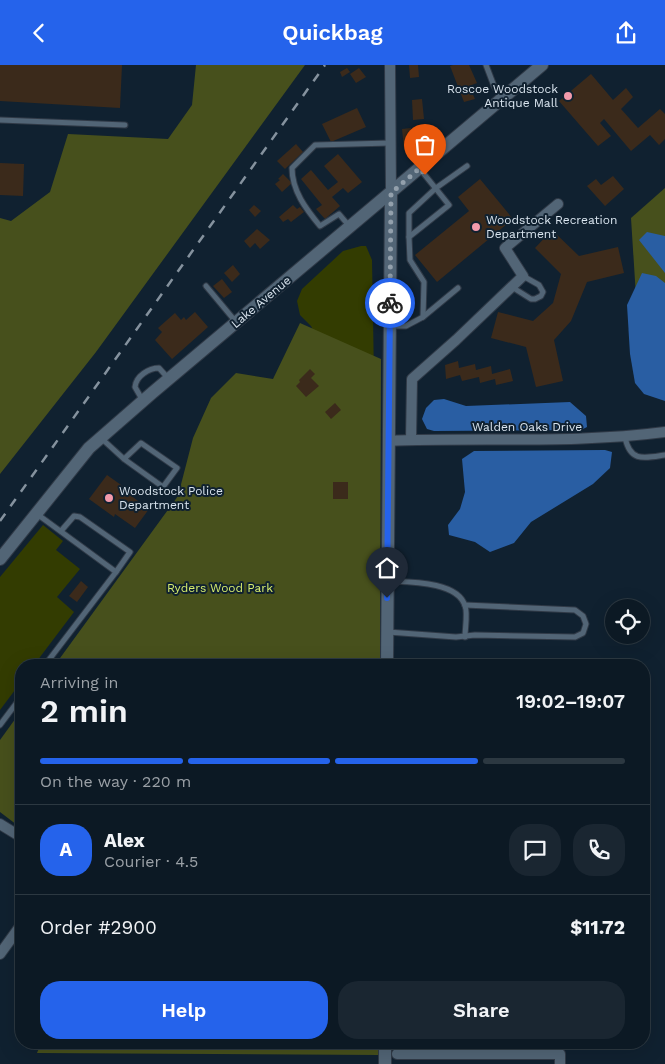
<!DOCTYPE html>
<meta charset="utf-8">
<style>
body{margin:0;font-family:"Work Sans",sans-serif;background:#1a2631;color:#f1f3f6;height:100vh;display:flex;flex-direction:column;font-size:19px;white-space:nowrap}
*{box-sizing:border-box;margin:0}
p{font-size:16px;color:#9aa0a6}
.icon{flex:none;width:28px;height:28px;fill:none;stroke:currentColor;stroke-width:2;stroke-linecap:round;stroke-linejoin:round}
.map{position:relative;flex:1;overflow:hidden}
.panel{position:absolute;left:15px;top:594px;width:635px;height:390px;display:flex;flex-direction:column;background:#0c1924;border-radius:20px;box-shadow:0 5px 20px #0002,0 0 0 1px #2c3841}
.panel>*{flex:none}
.tools{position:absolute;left:605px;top:534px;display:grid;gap:10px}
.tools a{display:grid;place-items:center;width:45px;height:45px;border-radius:50%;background:#0c1924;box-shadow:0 5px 20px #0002,0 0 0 1px #2c3841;font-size:25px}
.pin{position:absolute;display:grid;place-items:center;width:42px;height:42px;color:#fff;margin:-51px -21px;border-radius:50% 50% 50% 0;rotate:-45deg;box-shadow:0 0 5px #0007}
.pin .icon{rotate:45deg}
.courier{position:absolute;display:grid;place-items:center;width:50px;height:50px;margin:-25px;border:4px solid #2563eb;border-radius:50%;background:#fff;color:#222;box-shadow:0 1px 6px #0007}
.headline em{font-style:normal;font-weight:600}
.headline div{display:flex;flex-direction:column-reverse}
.headline{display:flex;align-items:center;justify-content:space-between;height:85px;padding:0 25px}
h1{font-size:32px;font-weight:600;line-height:38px}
.bar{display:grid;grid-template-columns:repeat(4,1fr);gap:8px 5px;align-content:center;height:60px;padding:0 25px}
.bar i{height:6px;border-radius:4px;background:#2c3841}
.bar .current{background:#2563eb}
.bar p{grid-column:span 4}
.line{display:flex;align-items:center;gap:12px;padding:0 25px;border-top:1px solid #2c3841}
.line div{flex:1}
.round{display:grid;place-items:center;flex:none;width:52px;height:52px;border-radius:20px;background:#1a2631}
.button{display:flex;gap:10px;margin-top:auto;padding:10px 25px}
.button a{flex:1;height:58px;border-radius:20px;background:#2563eb;color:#fff;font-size:20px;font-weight:600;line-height:58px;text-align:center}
.button a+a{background:#1a2631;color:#f1f3f6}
header{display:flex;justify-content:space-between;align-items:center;height:65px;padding:0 25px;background:#2563eb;color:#fff;font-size:22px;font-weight:600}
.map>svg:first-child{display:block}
</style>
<header><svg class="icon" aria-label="back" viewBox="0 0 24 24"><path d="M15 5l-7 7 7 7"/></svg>Quickbag<svg class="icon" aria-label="share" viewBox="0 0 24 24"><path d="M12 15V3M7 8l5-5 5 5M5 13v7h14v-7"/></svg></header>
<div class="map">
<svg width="665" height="999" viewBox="0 0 665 999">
<rect width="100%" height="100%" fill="#102130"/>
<g fill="#333c01">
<polygon points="361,181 366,181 372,195 374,311 314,267 311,261 300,250 297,236 302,224 343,186"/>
<polygon points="43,460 63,476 56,485 80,504 57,532 74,547 34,600 21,600 21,617 0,645 0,512"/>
</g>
<g fill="#47501c">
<polygon points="196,0 305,0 96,287 0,409 0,153 11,156 50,127 68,69 168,74 192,40"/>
<polygon points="665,123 665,293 639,279 631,153"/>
<polygon points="300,258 381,294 380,600 55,600 178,431 193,373 211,333 236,308 273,314"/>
<polygon points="21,646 21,763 0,747 0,675"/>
<polygon points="41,978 379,978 379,990 37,988"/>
</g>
<g fill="#295ea3">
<polygon points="647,167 665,171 665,208 639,175"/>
<polygon points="642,208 656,211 665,218 665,336 644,329 635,318 630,289 627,240"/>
<polygon points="444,334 466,341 570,337 586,351 587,362 581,365 434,366 427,364 422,354 426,343 434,335"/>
<polygon points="605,385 612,387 610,403 593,419 531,457 514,478 490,487 475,477 449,470 448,460 460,444 465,427 462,394 474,386"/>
</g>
<g fill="#3b2a1b">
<polygon points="0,0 122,0 120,43 0,36"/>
<polygon points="409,0 418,0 419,12 410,13"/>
<polygon points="453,0 469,0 477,18 469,21 475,34 464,37 450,1"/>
<polygon points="347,3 350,7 342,12 340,7"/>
<polygon points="359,3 366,12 356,18 350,9"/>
<polygon points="591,9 613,35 626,23 633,32 621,44 638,63 660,44 665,49 665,74 659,80 650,70 631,86 604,54 600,58 611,71 598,81 559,36"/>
<polygon points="422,34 424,54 413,55 412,35"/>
<polygon points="357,43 366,62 331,77 322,59"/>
<polygon points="411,63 412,73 417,73 418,82 404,83 402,64"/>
<polygon points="296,79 303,87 285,104 277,96"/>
<polygon points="338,89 362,117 348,128 343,123 332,132 340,141 325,154 316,144 322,140 301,114 311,105 328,125 338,117 324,101"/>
<polygon points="0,98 24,99 23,131 0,130"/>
<polygon points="283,109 292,118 282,127 275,119 280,115 278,114"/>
<polygon points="613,111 624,124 605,141 587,121 596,114 601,120"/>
<polygon points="480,114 513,154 437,217 415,190 469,146 458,132"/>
<polygon points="254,140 261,146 255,152 249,145"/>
<polygon points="293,140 297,144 300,142 304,147 291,157 288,154 283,157 279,152"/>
<polygon points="257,164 270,175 260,184 255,178 250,183 244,176"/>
<polygon points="552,165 579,191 618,182 624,208 587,217 571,256 554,275 563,316 536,322 526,282 491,273 498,247 533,256 553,238 561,209 535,183"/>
<polygon points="233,200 240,209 232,217 224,208"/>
<polygon points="222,214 232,227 224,233 213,221"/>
<polygon points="195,247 208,262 172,294 155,275 162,267 158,263 175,248 181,255 184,252 186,255"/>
<polygon points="458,296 459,303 475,299 476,305 491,301 492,309 510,304 513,316 496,320 495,314 480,318 479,312 462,316 460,310 446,314 445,300"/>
<polygon points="310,304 315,309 311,313 319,321 306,332 296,321 300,317 299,315"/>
<polygon points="335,338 341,345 331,354 325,347"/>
<polygon points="107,410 131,427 130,430 149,444 135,463 115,449 114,452 89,434"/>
<rect x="333" y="417" width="15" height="17"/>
<polygon points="81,516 88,522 77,537 69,531"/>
</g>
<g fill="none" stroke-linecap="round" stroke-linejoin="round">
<g stroke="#303a47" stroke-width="7">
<g id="service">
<polyline points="486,0 494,21 501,33"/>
<polyline points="0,55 125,60"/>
<path d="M350,162l-11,-13 -19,12c-14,-17 -28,-35 -28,-58l23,-23 75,-2"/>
<polyline points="409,172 409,148 436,123 467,101"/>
<polyline points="206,221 236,257"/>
<polyline points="512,222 531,234 535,234 541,231 543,227 539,220 523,211"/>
<polyline points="423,252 458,223"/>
<polyline points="390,261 406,261 423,252 424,217 410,195 409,172 449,140 420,104"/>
<path d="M143,336l-8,-14c1,-11 14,-19 24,-19l9,10"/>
<path d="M625,372c5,26 20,21 40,18"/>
<polyline points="101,373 124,394 163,422 177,403 141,378 124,394"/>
<polyline points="37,449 116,507 45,600"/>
<polyline points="61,466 74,451 80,452 130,487 116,507"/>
<path d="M388,516c20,1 70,0 77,25 3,6 0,23 0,31"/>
<polyline points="388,567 456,572 475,570 575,572 583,568 586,559 583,551 575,545 465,540"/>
<polyline points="0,660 21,632"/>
</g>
</g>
<g stroke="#303a47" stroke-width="12">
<g id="minor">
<polyline points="390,0 391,128"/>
<polyline points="411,375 412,314 456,275 523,211 505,183 558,139"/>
<path d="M388,376c93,-4 185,3 277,-9"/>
<polyline points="0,759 21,772"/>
<polyline points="0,889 21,860"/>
<polyline points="397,989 560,989 560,999"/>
</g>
</g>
<g stroke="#303a47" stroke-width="14">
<g id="tertiary">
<polyline points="0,494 89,383 152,328 542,0"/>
<polyline points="387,600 391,128"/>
<polyline points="385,978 385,999"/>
</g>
</g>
<use href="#service" stroke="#526576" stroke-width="5"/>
<use href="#minor" stroke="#526576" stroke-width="10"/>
<use href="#tertiary" stroke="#526576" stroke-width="12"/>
<polyline stroke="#85929e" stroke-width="2.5" stroke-dasharray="9 9" stroke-linecap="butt" points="0,456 325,0"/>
</g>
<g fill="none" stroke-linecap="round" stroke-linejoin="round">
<polyline stroke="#93a0ac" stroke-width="5" stroke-dasharray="0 9" points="390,238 391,128 420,103 425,110"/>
<polyline stroke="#2563eb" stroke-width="6" points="387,533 390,238"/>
</g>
<g fill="#f39aab" stroke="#102130" stroke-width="2">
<circle cx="568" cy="31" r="5"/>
<circle cx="476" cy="162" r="5"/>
<circle cx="109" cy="433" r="5"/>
</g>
<g text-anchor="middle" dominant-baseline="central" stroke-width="4" stroke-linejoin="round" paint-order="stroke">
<g font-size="12" fill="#dae5ef" stroke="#102130" text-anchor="start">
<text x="558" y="24" text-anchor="end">Roscoe Woodstock<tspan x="558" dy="14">Antique Mall</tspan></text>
<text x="486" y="155">Woodstock Recreation<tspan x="486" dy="14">Department</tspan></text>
<text x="119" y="426">Woodstock Police<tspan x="119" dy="14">Department</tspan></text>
</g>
<g font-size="12" fill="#dae5ef" stroke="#102130">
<text transform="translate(261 237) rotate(-40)">Lake Avenue</text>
<text x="527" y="362">Walden Oaks Drive</text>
</g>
<g font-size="12" fill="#d7ee6e" stroke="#102130">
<text x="220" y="523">Ryders Wood Park</text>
</g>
</g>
</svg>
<div class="tools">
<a><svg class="icon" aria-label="locate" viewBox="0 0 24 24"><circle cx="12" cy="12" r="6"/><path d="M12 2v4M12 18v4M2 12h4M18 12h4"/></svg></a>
</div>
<div class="pin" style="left:425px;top:110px;background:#ea580c"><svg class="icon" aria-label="bag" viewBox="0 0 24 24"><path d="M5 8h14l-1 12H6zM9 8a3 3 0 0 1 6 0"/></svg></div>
<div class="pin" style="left:387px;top:533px;background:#1f2937"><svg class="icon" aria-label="home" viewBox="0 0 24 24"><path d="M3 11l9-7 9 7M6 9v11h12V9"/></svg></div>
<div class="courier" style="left:390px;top:238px"><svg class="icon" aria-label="bike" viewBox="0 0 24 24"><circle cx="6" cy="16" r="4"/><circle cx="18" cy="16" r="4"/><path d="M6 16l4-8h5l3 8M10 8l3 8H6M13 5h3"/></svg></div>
<section class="panel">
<div class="headline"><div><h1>2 min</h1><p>Arriving in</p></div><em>19:02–19:07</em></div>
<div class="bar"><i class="current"></i><i class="current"></i><i class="current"></i><i></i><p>On the way · 220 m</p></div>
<div class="line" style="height:90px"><b class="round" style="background:#2563eb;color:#fff">A</b><div><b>Alex</b><p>Courier · 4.5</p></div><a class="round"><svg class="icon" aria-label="chat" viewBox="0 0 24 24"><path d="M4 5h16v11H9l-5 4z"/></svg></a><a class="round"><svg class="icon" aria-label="phone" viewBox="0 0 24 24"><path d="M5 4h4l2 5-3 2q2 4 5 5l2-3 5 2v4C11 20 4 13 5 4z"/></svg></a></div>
<div class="line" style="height:65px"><div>Order #2900</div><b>$11.72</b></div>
<div class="button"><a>Help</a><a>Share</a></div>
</section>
</div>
